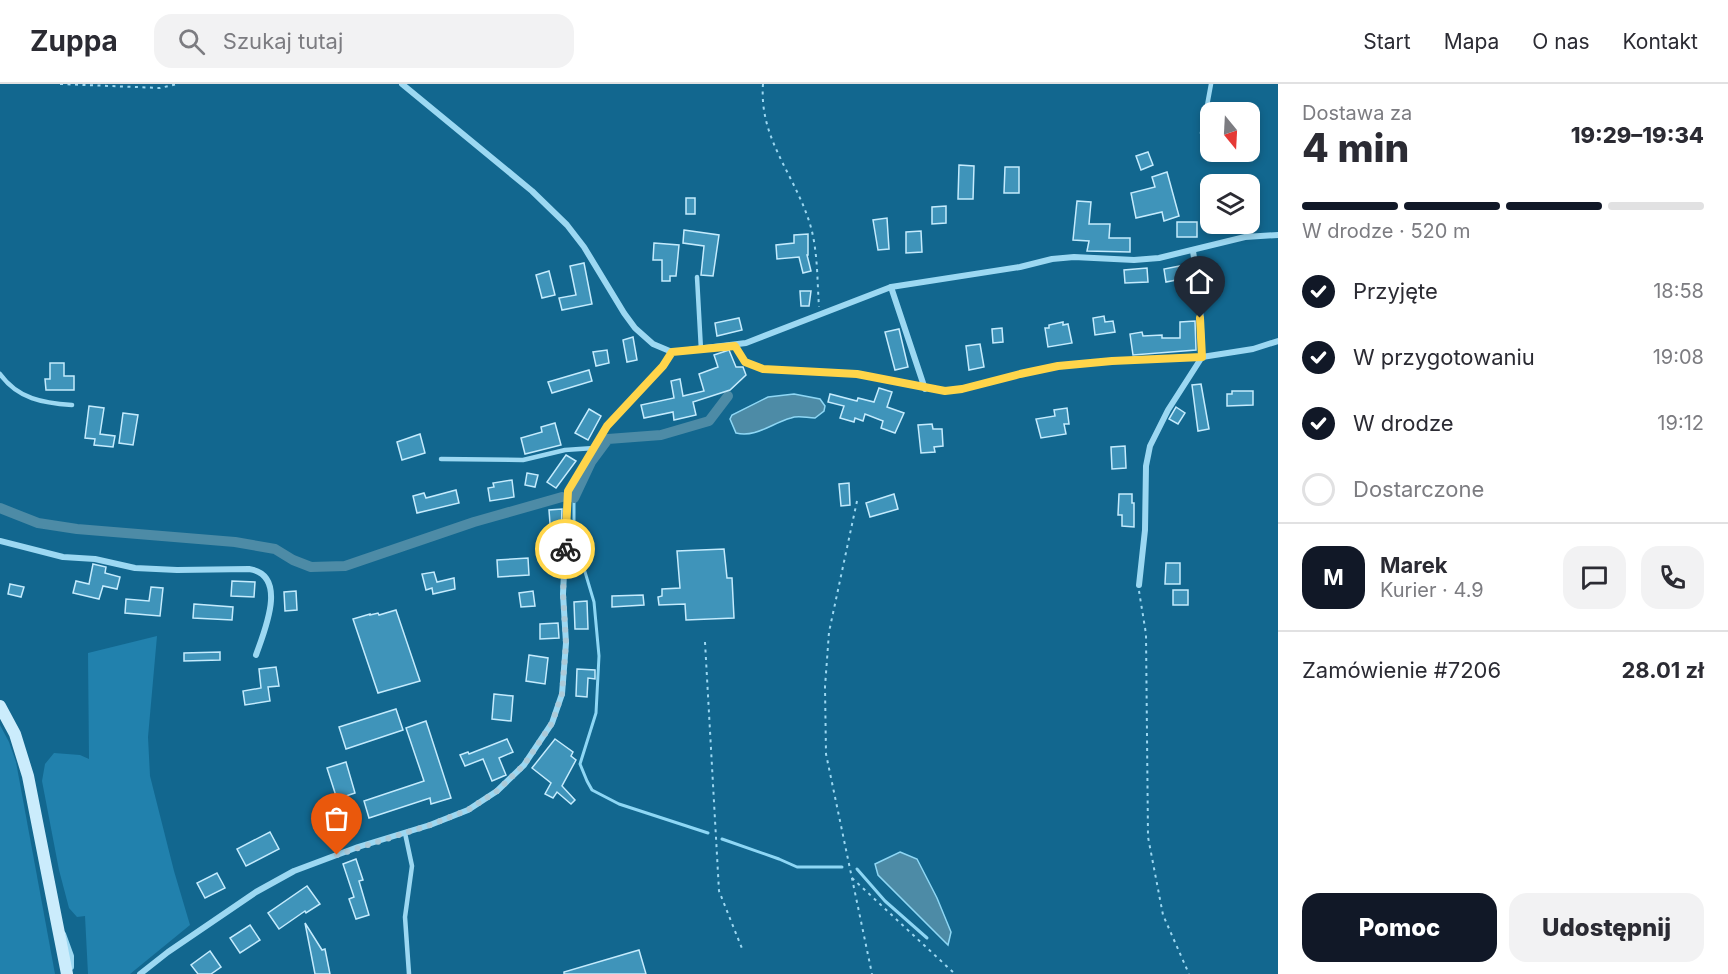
<!DOCTYPE html>
<html lang="pl">
<meta charset="utf-8">
<style>
body{margin:0;font-family:Inter,sans-serif;background:#f2f2f3;color:#2b2b33;height:100vh;display:flex;flex-direction:column;font-size:22px;white-space:nowrap}
*{box-sizing:border-box;margin:0}
p{font-size:20px;color:#7c7c81}
.icon{flex:none;width:33px;height:33px;fill:none;stroke:currentColor;stroke-width:2;stroke-linecap:round;stroke-linejoin:round}
.map{position:relative;flex:1;overflow:hidden}
.panel{display:flex;flex-direction:column;background:#fff;width:450px}
.panel>*{flex:none}
.needle{width:39px;rotate:162deg}
.buttons{position:absolute;left:1200px;top:18px;display:grid;gap:12px}
.buttons a{display:grid;place-items:center;width:60px;height:60px;border-radius:12px;background:#fff;box-shadow:0 3px 9px #0003;font-size:30px}
.pin{position:absolute;display:grid;place-items:center;width:51px;height:51px;color:#fff;margin:-62px -26px;border-radius:50% 50% 50% 0;rotate:-45deg;box-shadow:0 0 6px #0007}
.pin .icon{rotate:45deg}
.courier{position:absolute;display:grid;place-items:center;width:60px;height:60px;margin:-30px;border:4px solid #ffd54a;border-radius:50%;background:#fff;color:#222;box-shadow:0 2px 8px #0007}
.summary em{font-style:normal;font-weight:800}
.summary div{display:flex;flex-direction:column-reverse}
.summary{display:flex;align-items:center;justify-content:space-between;height:102px;padding:0 24px}
h1{font-size:39px;font-weight:800;line-height:45px}
.bar{display:grid;grid-template-columns:repeat(4,1fr);gap:9px 6px;align-content:center;height:72px;padding:0 24px}
.bar i{height:8px;border-radius:4px;background:#e1e1e2}
.bar .active{background:#111827}
.bar p{grid-column:span 4}
.line{display:flex;align-items:center;gap:15px;padding:0 24px;border-top:2px solid #e1e1e2}
.line div{flex:1}
.round{display:grid;place-items:center;flex:none;width:63px;height:63px;border-radius:18px;background:#f2f2f3}
ol{padding:0 24px;list-style:none}
li{display:flex;align-items:center;gap:18px;height:66px}
li p{margin-inline-start:auto}
li .icon{padding:6px;border-radius:50%;background:#111827;color:#fff;stroke-width:4}
li:last-child{color:#7c7c81}
li i{width:33px;height:33px;border:3px solid #e1e1e2;border-radius:50%}
.action{display:flex;gap:12px;margin-top:auto;padding:12px 24px}
.action a{flex:1;height:69px;border-radius:18px;background:#111827;color:#fff;font-size:24px;font-weight:800;line-height:69px;text-align:center}
.action a+a{background:#f2f2f3;color:#2b2b33}
header{display:flex;align-items:center;gap:36px;box-sizing:border-box;height:84px;padding:0 30px;background:#fff;border-bottom:2px solid #e1e1e2}
header strong{font-size:28px}
nav{display:flex;gap:33px;margin-inline-start:auto;font-size:21px}
.search{width:420px;height:54px;background:#f2f2f3;display:flex;align-items:center;gap:15px;box-sizing:border-box;padding:0 21px;border-radius:18px;color:#7c7c81;font-size:22px}
main{display:flex;flex:1;min-height:0}
.map>svg:first-child{display:block}
</style>
<header>
<strong>Zuppa</strong>
<div class="search"><svg class="icon" aria-label="search" viewBox="0 0 24 24"><circle cx="10" cy="10" r="6"/><path d="M15 15l6 6"/></svg>Szukaj tutaj</div>
<nav><a>Start</a><a>Mapa</a><a>O nas</a><a>Kontakt</a></nav>
</header>
<main>
<div class="map">
<svg width="1278" height="890" viewBox="0 0 1278 890">
<rect width="100%" height="100%" fill="#12678f"/>
<g fill="#2181ad">
<polygon points="157,552 148,653 150,692 174,787 190,841 130,890 88,890 85,832 77,833 69,824 59,786 42,697 45,680 54,669 80,671 89,675 88,569"/>
<polygon points="0,641 9,658 16,678 55,890 0,890"/>
</g>
<g fill="#4d8ba6" stroke="#8ed7f5" stroke-width="1.5">
<path d="M794,310l26,5 5,7 -1,5 -9,7c-8,0 -17,-3 -24,0 -19,5 -35,20 -55,15l-6,-14 2,-4 36,-18z"/>
<polygon points="900,768 917,775 937,814 951,848 948,861 878,791 875,780"/>
</g>
<g fill="none" stroke-linecap="round" stroke-linejoin="round">
<g stroke="#8ed7f5" stroke-width="3">
<polyline points="574,414 574,451 594,518 599,572 596,629 580,680 587,697 592,706 619,720 708,749"/>
<polyline points="722,755 779,775 797,783 842,783"/>
<polyline points="857,785 885,817 927,854"/>
</g>
<g stroke="#4d8ba6" stroke-width="10">
<polyline points="574,414 591,378 608,355 661,351 709,337 728,312"/>
<polyline points="0,424 38,439 77,445 235,458 275,465 293,476 311,483 345,482 474,438 562,413"/>
</g>
</g>
<g fill="#3f94ba" stroke="#c4ebfd" stroke-width="1.5">
<polygon points="1148,68 1153,81 1141,86 1136,72"/>
<polygon points="959,81 974,82 973,115 958,115"/>
<polygon points="1005,83 1019,83 1019,109 1004,109"/>
<polygon points="1167,88 1179,132 1164,137 1162,128 1136,134 1131,109 1155,103 1152,93"/>
<rect x="686" y="114" width="9" height="16"/>
<polygon points="1077,117 1091,118 1089,140 1110,140 1109,154 1130,154 1130,168 1087,167 1089,157 1073,156"/>
<polygon points="946,122 946,139 932,140 932,123"/>
<polygon points="887,134 889,165 878,166 873,136"/>
<rect x="1177" y="138" width="20" height="15"/>
<polygon points="684,146 719,151 713,192 701,191 704,162 683,159"/>
<polygon points="921,147 922,168 906,169 906,148"/>
<polygon points="808,150 808,171 807,171 811,187 803,189 799,173 777,175 776,161 794,159 794,151"/>
<polygon points="654,159 679,161 676,192 670,192 670,197 662,197 662,176 653,176"/>
<polygon points="584,179 592,220 562,226 559,214 576,211 570,182"/>
<polygon points="1190,180 1192,193 1166,198 1164,185"/>
<polygon points="1147,184 1148,198 1125,199 1124,186"/>
<polygon points="549,187 555,211 542,214 536,191"/>
<polygon points="800,207 811,207 809,222 801,222"/>
<polygon points="1104,232 1105,238 1113,237 1115,248 1095,251 1093,234"/>
<polygon points="739,234 742,246 717,252 715,239"/>
<polygon points="1195,237 1196,266 1133,271 1130,250 1142,248 1143,252 1162,251 1162,254 1180,254 1180,238"/>
<polygon points="1063,238 1063,241 1068,240 1072,259 1048,263 1045,244 1049,244 1049,241"/>
<polygon points="1002,244 1003,258 993,259 992,245"/>
<polygon points="899,245 908,283 895,286 885,248"/>
<polygon points="633,253 637,276 627,278 623,256"/>
<polygon points="980,260 984,283 969,286 966,262"/>
<polygon points="607,266 609,279 596,282 593,268"/>
<polygon points="729,266 736,283 743,283 746,291 730,306 693,318 696,331 674,336 673,328 644,334 641,321 674,314 671,297 680,295 683,312 704,307 699,290 718,283 714,271"/>
<polygon points="50,279 64,279 64,292 74,292 74,306 46,306 45,295 50,295"/>
<polygon points="589,286 592,297 552,309 548,298"/>
<polygon points="1201,300 1209,345 1198,347 1192,301"/>
<polygon points="879,304 892,308 887,323 904,329 895,349 881,344 883,337 865,330 863,337 855,334 854,338 840,334 844,322 828,318 830,310 857,317 858,314 874,318"/>
<polygon points="1232,307 1253,307 1253,321 1227,322 1227,310 1232,310"/>
<polygon points="89,322 104,324 100,350 115,352 113,363 94,361 95,355 85,354"/>
<polygon points="1176,323 1185,329 1178,340 1169,335"/>
<polygon points="1067,324 1069,340 1064,340 1066,350 1041,354 1036,335 1055,332 1054,326"/>
<polygon points="589,325 601,332 588,356 575,349"/>
<polygon points="123,329 138,331 133,361 119,359"/>
<polygon points="555,339 561,361 525,370 521,354 542,348 541,343"/>
<polygon points="932,340 933,345 942,345 943,362 934,363 935,368 921,369 918,341"/>
<polygon points="420,350 425,369 402,376 397,358"/>
<polygon points="1125,362 1126,384 1112,385 1111,363"/>
<polygon points="566,371 576,377 556,404 547,398"/>
<polygon points="527,389 538,391 535,403 525,401"/>
<polygon points="512,396 514,413 490,417 488,404 494,403 493,399"/>
<polygon points="849,399 850,421 841,422 839,400"/>
<polygon points="456,406 459,419 417,429 413,412 424,409 426,414"/>
<polygon points="894,410 898,425 870,433 866,419"/>
<polygon points="1119,410 1132,410 1132,419 1134,419 1134,443 1122,442 1122,431 1118,431"/>
<polygon points="562,425 561,453 551,453 549,426"/>
<polygon points="724,465 727,494 732,494 734,534 686,536 685,520 659,521 658,513 662,512 662,505 680,504 677,467"/>
<polygon points="528,474 529,491 498,493 497,476"/>
<polygon points="1166,479 1180,479 1180,500 1165,500"/>
<polygon points="93,480 106,483 105,489 120,493 117,505 103,502 99,515 73,509 76,497 89,500"/>
<polygon points="434,488 437,498 454,494 455,505 433,510 432,504 426,506 422,490"/>
<polygon points="232,497 255,498 254,513 231,512"/>
<polygon points="10,500 24,503 21,513 8,510"/>
<polygon points="151,503 163,504 160,532 125,529 126,515 149,517"/>
<rect x="1173" y="506" width="15" height="15"/>
<polygon points="296,507 297,526 285,527 284,508"/>
<polygon points="533,507 535,522 521,523 519,509"/>
<polygon points="643,511 644,521 612,523 612,512"/>
<polygon points="587,517 588,545 575,545 574,518"/>
<polygon points="194,520 233,523 232,536 193,534"/>
<polygon points="396,526 420,597 378,609 353,535 370,530 370,531 378,529 379,531"/>
<polygon points="558,539 559,554 540,555 540,540"/>
<polygon points="220,568 220,576 184,577 184,569"/>
<polygon points="529,571 548,574 545,600 526,597"/>
<polygon points="276,583 279,602 268,603 270,617 245,621 243,607 261,604 259,585"/>
<polygon points="577,585 595,586 595,595 588,594 587,613 576,612"/>
<polygon points="494,610 513,612 511,637 492,635"/>
<polygon points="396,625 403,646 346,665 339,643"/>
<polygon points="426,637 451,714 431,720 430,714 369,734 364,717 424,697 406,644"/>
<polygon points="507,655 513,668 499,674 506,691 492,697 483,675 465,682 460,671 468,668 469,670"/>
<polygon points="555,655 573,668 571,672 576,676 562,702 575,716 571,720 557,708 553,714 545,710 551,699 532,684"/>
<polygon points="346,678 355,709 337,715 327,684"/>
<polygon points="270,748 279,765 246,782 237,765"/>
<polygon points="356,775 363,796 359,797 369,831 356,835 349,815 354,813 343,780"/>
<polygon points="217,789 225,804 205,814 197,799"/>
<polygon points="307,802 320,820 306,829 305,827 279,845 268,829"/>
<polygon points="305,839 322,866 325,865 330,890 315,890"/>
<polygon points="250,841 260,856 240,869 230,854"/>
<polygon points="639,866 646,890 564,890 564,888"/>
<polygon points="210,867 221,883 211,890 198,890 191,881"/>
</g>
<g fill="none" stroke-linecap="round" stroke-linejoin="round">
<g stroke="#9cd8f2" stroke-width="2" stroke-dasharray="3 4.5" stroke-linecap="butt">
<polyline points="60,0 160,4 177,0"/>
<path d="M763,0c-4,54 30,88 46,137 9,27 8,58 10,86"/>
<polyline points="857,417 829,548 825,603 826,670 872,890"/>
<polyline points="1139,507 1146,550 1148,753 1163,831 1189,890"/>
<polyline points="705,558 719,807 743,867"/>
<polyline points="852,794 955,890"/>
</g>
<g stroke="#9cd8f2" stroke-width="4.5">
<polyline points="1202,49 1211,0"/>
<polyline points="697,193 701,266"/>
<path d="M0,290c18,25 43,29 72,31"/>
<polyline points="441,375 523,376 565,366 594,364"/>
<polyline points="405,749 412,782 405,833 409,890"/>
</g>
<g stroke="#9cd8f2" stroke-width="6">
<polyline points="402,0 532,107 567,141 584,163 624,229 635,244 653,260 672,268 746,259 891,203 1020,183 1052,175 1074,173 1134,176 1159,174 1245,153 1278,151"/>
<polyline points="891,203 925,305"/>
<polyline points="735,262 745,278 763,285 857,290 945,307 962,305 1020,290 1058,282 1112,277 1202,273 1253,265 1278,257"/>
<path d="M0,457l63,16 32,2 40,9 42,2 72,-1c40,6 15,63 7,86"/>
<polyline points="1139,501 1145,446 1146,382 1150,362 1168,326 1202,273 1200,214 1193,167"/>
<polyline points="63,850 71,872 71,883"/>
<polyline points="140,890 168,868 256,808 294,787 358,763 430,741 468,726 497,707 524,681 552,639 562,610 566,559 563,510 568,407 607,342 663,282 672,268"/>
</g>
<polyline stroke="#cbecfc" stroke-width="12" points="0,622 15,650 28,692 67,890"/>
</g>
<g fill="none" stroke-linecap="round" stroke-linejoin="round">
<polyline stroke="#accad8" stroke-width="6" stroke-dasharray="0 10.8" points="337,771 430,741 468,726 497,707 524,681 552,639 562,610 566,559 563,510 565,465"/>
<polyline stroke="#ffd54a" stroke-width="8" points="565,465 568,407 607,342 663,282 672,268 735,262 745,278 763,285 857,290 945,307 962,305 1020,290 1058,282 1112,277 1202,273 1200,234"/>
</g>
</svg>
<div class="buttons">
<a><svg class="needle" viewBox="-14 -14 28 28"><path d="M0-13l5 13h-10z" fill="#e53935"/><path d="M0 13l5-13h-10z" fill="#7c7c81"/></svg></a>
<a><svg class="icon" aria-label="layers" viewBox="0 0 24 24"><path d="M12 4l9 5-9 5-9-5zM3 14l9 5 9-5"/></svg></a>
</div>
<div class="pin" style="left:337px;top:771px;background:#ea580c"><svg class="icon" aria-label="bag" viewBox="0 0 24 24"><path d="M5 8h14l-1 12H6zM9 8a3 3 0 0 1 6 0"/></svg></div>
<div class="pin" style="left:1200px;top:234px;background:#1f2937"><svg class="icon" aria-label="home" viewBox="0 0 24 24"><path d="M3 11l9-7 9 7M6 9v11h12V9"/></svg></div>
<div class="courier" style="left:565px;top:465px"><svg class="icon" aria-label="bike" viewBox="0 0 24 24"><circle cx="6" cy="16" r="4"/><circle cx="18" cy="16" r="4"/><path d="M6 16l4-8h5l3 8M10 8l3 8H6M13 5h3"/></svg></div>
</div>
<section class="panel">
<div class="summary"><div><h1>4 min</h1><p>Dostawa za</p></div><em>19:29–19:34</em></div>
<div class="bar"><i class="active"></i><i class="active"></i><i class="active"></i><i></i><p>W drodze · 520 m</p></div>
<ol>
<li><svg class="icon" aria-label="check" viewBox="0 0 24 24"><path d="M5 12l5 5 9-10"/></svg>Przyjęte<p>18:58</p></li>
<li><svg class="icon" aria-label="check" viewBox="0 0 24 24"><path d="M5 12l5 5 9-10"/></svg>W przygotowaniu<p>19:08</p></li>
<li><svg class="icon" aria-label="check" viewBox="0 0 24 24"><path d="M5 12l5 5 9-10"/></svg>W drodze<p>19:12</p></li>
<li><i></i>Dostarczone</li>
</ol>
<div class="line" style="height:108px"><b class="round" style="background:#111827;color:#fff">M</b><div><b>Marek</b><p>Kurier · 4.9</p></div><a class="round"><svg class="icon" aria-label="chat" viewBox="0 0 24 24"><path d="M4 5h16v11H9l-5 4z"/></svg></a><a class="round"><svg class="icon" aria-label="phone" viewBox="0 0 24 24"><path d="M5 4h4l2 5-3 2q2 4 5 5l2-3 5 2v4C11 20 4 13 5 4z"/></svg></a></div>
<div class="line" style="height:78px"><div>Zamówienie #7206</div><b>28.01 zł</b></div>
<div class="action"><a>Pomoc</a><a>Udostępnij</a></div>
</section>
</main>
